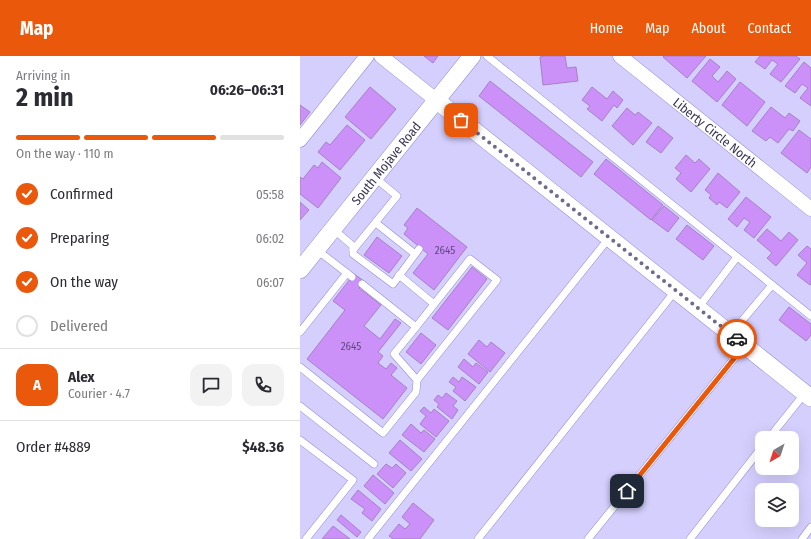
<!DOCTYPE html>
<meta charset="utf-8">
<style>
body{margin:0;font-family:"Fira Sans Condensed",sans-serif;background:#f2f2f3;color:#2b2b33;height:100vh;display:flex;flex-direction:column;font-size:15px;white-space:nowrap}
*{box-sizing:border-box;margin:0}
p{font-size:13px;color:#7c7c81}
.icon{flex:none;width:22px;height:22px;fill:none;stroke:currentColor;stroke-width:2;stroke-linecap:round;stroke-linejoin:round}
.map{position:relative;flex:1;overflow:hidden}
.sheet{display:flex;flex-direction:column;background:#fff;width:300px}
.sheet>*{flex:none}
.needle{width:26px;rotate:219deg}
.fabs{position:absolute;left:455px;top:375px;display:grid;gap:8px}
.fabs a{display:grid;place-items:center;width:44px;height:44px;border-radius:8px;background:#fff;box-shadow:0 4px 16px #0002;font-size:20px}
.pin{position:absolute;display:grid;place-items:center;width:34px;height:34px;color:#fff;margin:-17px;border-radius:8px;box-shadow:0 2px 6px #0006}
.courier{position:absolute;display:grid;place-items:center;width:40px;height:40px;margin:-20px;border:3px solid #ea580c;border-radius:50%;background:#fff;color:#222;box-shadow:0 1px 5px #0007}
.headline em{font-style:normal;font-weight:700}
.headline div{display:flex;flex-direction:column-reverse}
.headline{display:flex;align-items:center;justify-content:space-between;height:68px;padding:0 16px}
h1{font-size:26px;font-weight:700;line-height:30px}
.bar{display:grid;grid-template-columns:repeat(4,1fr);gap:6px 4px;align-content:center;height:48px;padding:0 16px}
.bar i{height:5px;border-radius:3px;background:#e1e1e2}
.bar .selected{background:#ea580c}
.bar p{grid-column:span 4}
.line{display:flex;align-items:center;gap:10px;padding:0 16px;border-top:1px solid #e1e1e2}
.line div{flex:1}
.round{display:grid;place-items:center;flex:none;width:42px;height:42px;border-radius:12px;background:#f2f2f3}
ol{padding:0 16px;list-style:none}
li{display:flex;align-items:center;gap:12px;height:44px}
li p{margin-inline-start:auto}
li .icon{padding:4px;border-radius:50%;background:#ea580c;color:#fff;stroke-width:4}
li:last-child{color:#7c7c81}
li i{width:22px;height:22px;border:2px solid #e1e1e2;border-radius:50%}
header{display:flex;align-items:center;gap:24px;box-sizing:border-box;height:56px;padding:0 20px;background:#ea580c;color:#fff}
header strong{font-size:19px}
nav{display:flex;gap:22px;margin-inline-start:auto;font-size:14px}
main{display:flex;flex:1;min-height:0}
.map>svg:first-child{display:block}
</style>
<header>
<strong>Map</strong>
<nav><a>Home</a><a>Map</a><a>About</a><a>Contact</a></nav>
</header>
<main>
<section class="sheet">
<div class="headline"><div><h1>2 min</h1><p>Arriving in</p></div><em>06:26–06:31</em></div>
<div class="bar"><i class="selected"></i><i class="selected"></i><i class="selected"></i><i></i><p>On the way · 110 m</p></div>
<ol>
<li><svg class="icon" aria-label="check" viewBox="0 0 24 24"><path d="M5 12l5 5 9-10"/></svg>Confirmed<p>05:58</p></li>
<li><svg class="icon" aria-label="check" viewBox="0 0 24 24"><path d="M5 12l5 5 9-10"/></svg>Preparing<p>06:02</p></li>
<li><svg class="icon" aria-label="check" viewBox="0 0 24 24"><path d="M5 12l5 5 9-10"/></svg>On the way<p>06:07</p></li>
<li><i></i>Delivered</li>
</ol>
<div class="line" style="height:72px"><b class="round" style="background:#ea580c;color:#fff">A</b><div><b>Alex</b><p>Courier · 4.7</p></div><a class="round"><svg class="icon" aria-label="chat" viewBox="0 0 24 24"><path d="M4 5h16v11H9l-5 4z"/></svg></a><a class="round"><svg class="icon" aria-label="phone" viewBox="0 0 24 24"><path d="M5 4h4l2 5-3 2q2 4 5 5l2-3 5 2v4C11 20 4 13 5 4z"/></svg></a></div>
<div class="line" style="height:52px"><div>Order #4889</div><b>$48.36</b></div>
</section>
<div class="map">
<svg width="511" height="483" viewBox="0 0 511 483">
<rect width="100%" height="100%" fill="#d4cffd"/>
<g fill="#cc91f9" stroke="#a681c4">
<polygon points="124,0 138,0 133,7"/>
<polygon points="245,0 265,0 267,12 276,11 278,25 243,29 240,1"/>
<polygon points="364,0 406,0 387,22 363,1"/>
<polygon points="460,0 496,0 500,3 481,26 470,18 478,8 472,4 465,13 455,6"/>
<polygon points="410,3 420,11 412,20 418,26 427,15 436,23 417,46 392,25"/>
<polygon points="504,6 511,12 511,50 500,42 508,32 502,28 495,37 485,30"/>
<polygon points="190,25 293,106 281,121 179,40"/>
<polygon points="440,26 465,46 447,70 422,49"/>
<polygon points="70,31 96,53 71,83 45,61"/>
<polygon points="292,31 307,43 313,35 323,44 317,52 314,49 302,65 287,53 290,50 282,44"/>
<polygon points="0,49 10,56 0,69"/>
<polygon points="471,51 485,62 489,57 500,65 493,75 489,73 478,87 470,81 466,85 452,75"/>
<polygon points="327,52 335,59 338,56 352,67 333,89 312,70"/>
<polygon points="47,69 65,84 40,114 18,96 26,86 30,89"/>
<polygon points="358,70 373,82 361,97 346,86"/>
<polygon points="499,74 511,83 511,111 507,117 481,97"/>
<polygon points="386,99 395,107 399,103 410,113 391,136 376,123 381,117 375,112"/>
<polygon points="306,103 363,149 351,164 294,118"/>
<polygon points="22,106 41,122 18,152 0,138 0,121 3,123 14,109 18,112"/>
<polygon points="418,117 440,136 427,152 419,146 417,149 409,142 411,139 405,134"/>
<polygon points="446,141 471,161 454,182 444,174 450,166 444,162 437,171 428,163"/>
<polygon points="0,146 9,154 0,164"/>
<polygon points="364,150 379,162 368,176 352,164"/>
<polygon points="117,152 167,191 134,234 113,217 128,198 104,178 108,172 104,169"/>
<polygon points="387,169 414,190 403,204 376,183"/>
<polygon points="467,173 481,185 489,176 498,184 476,210 467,202 472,197 457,184"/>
<polygon points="77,181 102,200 89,217 64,199"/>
<polygon points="507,190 511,193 511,228 510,229 497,219 507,207 498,199"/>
<polygon points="172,211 187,223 148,274 132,262"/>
<polygon points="54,218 64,225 59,232 81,249 64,270 80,283 95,263 101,267 78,296 83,300 78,307 86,313 91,307 97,312 91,319 107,332 83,363 7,303 45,254 33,245"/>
<polygon points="489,251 511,268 511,279 506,285 479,264"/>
<polygon points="121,277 136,289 121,308 106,296"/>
<polygon points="179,284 187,291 191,286 205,297 190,316 168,298"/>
<polygon points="164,303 173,311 176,307 188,316 179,328 158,311"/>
<polygon points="153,321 159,326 162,321 176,331 165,345 153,335 156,331 149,326"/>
<polygon points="146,337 157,345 153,350 158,354 152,363 137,351 139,348 134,344 138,339 142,342"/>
<polygon points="124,351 131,357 134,353 149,365 136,381 120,368 126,360 120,355"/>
<polygon points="111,368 121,377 124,374 135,383 124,396 102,379"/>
<polygon points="100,384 122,403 111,415 89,397"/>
<polygon points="86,408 92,412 96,408 106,417 93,432 77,418"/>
<polygon points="73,419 94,437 85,448 64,430"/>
<polygon points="58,434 81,453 72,465 62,457 65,453 51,443"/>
<polygon points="113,447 134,464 120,483 93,483 89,480 99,468 105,473 110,468 102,461"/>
<polygon points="41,459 61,476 57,481 37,464"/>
<polygon points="33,470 50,483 22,483"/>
</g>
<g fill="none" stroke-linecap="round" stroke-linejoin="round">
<g stroke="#958bd3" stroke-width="8">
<g id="service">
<polyline points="187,0 511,260"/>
<polyline points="76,167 115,198"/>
<polyline points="33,173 53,190 53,198 93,228 119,193"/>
<polyline points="17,194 52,221"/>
<polyline points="53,194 97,140 74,121"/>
<polyline points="99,219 134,248"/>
<polyline points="398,252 437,201"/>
<polyline points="116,271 170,203 197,224 117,324"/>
<polyline points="0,276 47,217"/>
<polyline points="431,278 472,229"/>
<polyline points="0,311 83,377 116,336 117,324 94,298 116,271 62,228"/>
<polyline points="0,350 74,408"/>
<polyline points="469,382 505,337"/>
<polyline points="0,384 53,424 6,483"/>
<polyline points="68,483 309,182"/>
<polyline points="178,483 376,234"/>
<polyline points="288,483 445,289"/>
<polyline points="390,483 462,391"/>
<polyline points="502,483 511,471"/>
</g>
</g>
<g stroke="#958bd3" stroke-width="15">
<g id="minor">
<polyline points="81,0 136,44"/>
<path id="s1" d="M320,0l191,153"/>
<polyline points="0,84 67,0"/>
</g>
</g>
<g stroke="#958bd3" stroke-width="18">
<g id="tertiary">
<polyline points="136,44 511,342"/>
<path id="s2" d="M0,214l172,-214"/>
</g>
</g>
<use href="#service" stroke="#fff" stroke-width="7"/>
<use href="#minor" stroke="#fff" stroke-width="14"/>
<use href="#tertiary" stroke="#fff" stroke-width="17"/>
</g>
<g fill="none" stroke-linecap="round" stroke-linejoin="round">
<polyline stroke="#6f6b8e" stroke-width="4" stroke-dasharray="0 7.2" points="161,64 437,283"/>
<polyline stroke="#ea580c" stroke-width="5" points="327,435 445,289 437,283"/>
</g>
<g text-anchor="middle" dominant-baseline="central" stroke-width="4" stroke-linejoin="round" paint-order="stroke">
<g font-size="11" fill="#5e4c7c">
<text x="145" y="194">2645</text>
<text x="51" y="290">2645</text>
</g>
<g font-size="13" fill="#393553" stroke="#d4cffd">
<text stroke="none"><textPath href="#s1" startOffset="122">Liberty Circle North</textPath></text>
<text stroke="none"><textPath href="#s2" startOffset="137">South Mojave Road</textPath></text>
</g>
</g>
</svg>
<div class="fabs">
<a><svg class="needle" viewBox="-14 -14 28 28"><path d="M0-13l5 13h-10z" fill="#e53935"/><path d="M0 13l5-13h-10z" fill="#7c7c81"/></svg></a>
<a><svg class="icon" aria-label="layers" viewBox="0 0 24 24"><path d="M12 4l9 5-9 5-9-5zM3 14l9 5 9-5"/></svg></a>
</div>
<div class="pin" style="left:161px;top:64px;background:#ea580c"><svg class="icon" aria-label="bag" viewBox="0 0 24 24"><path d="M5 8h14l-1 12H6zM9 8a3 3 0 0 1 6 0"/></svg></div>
<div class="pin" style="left:327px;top:435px;background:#1f2937"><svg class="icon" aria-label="home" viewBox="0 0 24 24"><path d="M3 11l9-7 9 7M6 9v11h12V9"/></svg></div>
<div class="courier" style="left:437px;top:283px"><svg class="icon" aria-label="car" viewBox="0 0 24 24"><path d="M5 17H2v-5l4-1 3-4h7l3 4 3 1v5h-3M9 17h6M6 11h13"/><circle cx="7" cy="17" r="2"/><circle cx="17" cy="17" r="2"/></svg></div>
</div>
</main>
